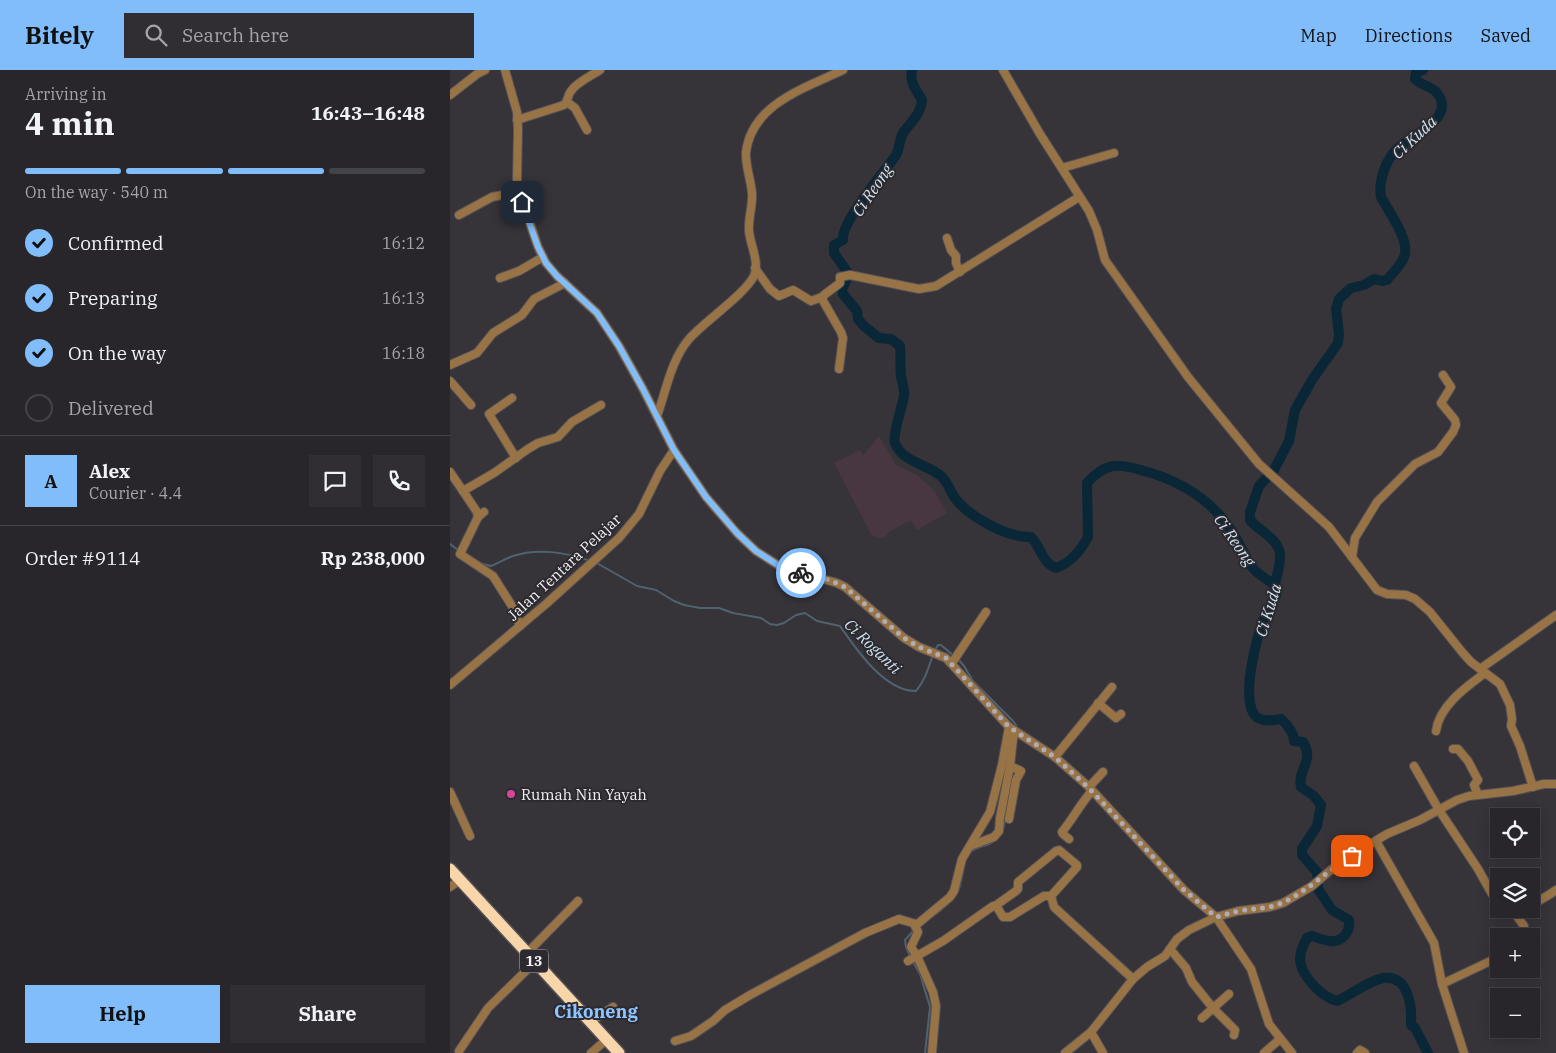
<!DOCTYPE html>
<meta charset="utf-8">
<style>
body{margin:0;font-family:"IBM Plex Serif",serif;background:#302e33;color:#f1f3f6;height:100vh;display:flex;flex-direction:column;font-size:19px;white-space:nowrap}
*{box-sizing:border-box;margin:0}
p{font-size:16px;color:#a5a5a9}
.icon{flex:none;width:28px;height:28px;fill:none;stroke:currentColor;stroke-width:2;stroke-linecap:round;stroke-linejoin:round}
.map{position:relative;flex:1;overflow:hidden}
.side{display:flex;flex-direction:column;background:#28262b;width:450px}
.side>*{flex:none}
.buttons{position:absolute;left:1040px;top:738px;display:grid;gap:10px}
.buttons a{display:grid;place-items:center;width:50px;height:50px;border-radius:0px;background:#28262b;box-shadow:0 2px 12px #0003,0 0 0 1px #444347;font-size:25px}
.pin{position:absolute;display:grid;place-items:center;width:42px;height:42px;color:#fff;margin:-21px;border-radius:10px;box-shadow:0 2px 8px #0006}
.courier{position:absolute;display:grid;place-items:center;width:50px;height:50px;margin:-25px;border:4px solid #80bdfa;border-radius:50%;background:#fff;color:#222;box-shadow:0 1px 6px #0007}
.head em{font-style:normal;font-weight:800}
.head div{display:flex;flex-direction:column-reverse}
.head{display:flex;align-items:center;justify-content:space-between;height:85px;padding:0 25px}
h1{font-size:32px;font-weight:800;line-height:38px}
.bar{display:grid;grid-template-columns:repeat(4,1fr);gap:8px 5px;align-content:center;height:60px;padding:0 25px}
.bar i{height:6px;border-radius:4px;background:#444347}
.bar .selected{background:#80bdfa}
.bar p{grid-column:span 4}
.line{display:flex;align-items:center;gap:12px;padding:0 25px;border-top:1px solid #444347}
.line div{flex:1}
.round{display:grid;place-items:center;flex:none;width:52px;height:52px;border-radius:0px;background:#302e33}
ol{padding:0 25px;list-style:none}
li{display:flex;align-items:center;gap:15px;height:55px}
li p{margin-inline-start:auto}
li .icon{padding:5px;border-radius:50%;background:#80bdfa;color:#111;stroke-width:4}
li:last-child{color:#a5a5a9}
li i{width:28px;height:28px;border:2px solid #444347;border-radius:50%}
.cta{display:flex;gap:10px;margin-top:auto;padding:10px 25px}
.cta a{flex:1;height:58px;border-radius:0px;background:#80bdfa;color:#111;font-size:20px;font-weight:800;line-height:58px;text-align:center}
.cta a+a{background:#302e33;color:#f1f3f6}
header{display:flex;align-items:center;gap:30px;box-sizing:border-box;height:70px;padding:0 25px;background:#80bdfa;color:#111}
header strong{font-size:24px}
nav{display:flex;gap:28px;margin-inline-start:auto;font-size:18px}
.search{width:350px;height:45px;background:#302e33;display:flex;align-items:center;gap:12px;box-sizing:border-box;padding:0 18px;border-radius:0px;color:#a5a5a9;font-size:19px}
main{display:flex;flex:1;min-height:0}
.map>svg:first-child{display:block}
</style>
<header>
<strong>Bitely</strong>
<div class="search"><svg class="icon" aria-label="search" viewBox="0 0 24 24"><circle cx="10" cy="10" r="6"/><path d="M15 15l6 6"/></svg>Search here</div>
<nav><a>Map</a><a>Directions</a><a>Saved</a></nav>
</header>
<main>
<section class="side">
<div class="head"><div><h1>4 min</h1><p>Arriving in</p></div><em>16:43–16:48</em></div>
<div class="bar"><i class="selected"></i><i class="selected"></i><i class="selected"></i><i></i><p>On the way · 540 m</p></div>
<ol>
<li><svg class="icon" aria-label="check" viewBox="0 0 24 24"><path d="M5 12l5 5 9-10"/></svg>Confirmed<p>16:12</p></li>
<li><svg class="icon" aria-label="check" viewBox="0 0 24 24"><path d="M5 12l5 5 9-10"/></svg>Preparing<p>16:13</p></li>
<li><svg class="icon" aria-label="check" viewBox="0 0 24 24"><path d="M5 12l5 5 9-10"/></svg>On the way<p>16:18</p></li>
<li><i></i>Delivered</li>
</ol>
<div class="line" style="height:90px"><b class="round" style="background:#80bdfa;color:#111">A</b><div><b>Alex</b><p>Courier · 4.4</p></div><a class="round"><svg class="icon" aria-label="chat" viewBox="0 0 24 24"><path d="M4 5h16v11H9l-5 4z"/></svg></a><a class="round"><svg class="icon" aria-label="phone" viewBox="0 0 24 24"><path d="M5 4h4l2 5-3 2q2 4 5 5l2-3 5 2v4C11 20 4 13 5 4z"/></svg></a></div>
<div class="line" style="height:65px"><div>Order #9114</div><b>Rp 238,000</b></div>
<div class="cta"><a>Help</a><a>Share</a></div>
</section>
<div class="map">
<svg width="1106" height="983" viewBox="0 0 1106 983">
<rect width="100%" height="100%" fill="#363339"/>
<polygon fill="#483641" points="429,366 446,395 467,405 484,420 497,443 467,460 461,450 439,462 434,468 422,466 384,393 410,380 413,386"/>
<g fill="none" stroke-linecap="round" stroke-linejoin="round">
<g stroke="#4f636f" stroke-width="2">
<polyline points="0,474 8,480"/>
<path d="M145,492l42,24 19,4 18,11 10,4 16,3h19l14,5 28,5 9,6 7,1 7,-2 12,-8 9,-2 12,8 23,5c16,23 45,66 76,65 10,-12 12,-23 17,-36"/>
<path d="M29,493l12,3c7,-3 14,-7 22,-10 24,-8 53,-4 77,5"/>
<polyline points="485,580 488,575 491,575 504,586"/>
<polyline points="508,589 514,596 523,611 563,651 566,655 566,659"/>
<path d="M519,783c7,-6 14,-6 22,-10 17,-8 14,-31 17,-47"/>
<path d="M486,844c19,-16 23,-17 27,-43"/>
<polyline points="460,886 456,877 455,870 464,860"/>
<polyline points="462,890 470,904 480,937 475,983"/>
</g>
<g stroke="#092736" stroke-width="10">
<path d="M462,0c-3,12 4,20 10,30 -1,14 -11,22 -19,33 -4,7 -3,15 -7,22 -12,18 -55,66 -53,85l-9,5v8l14,20v4l-6,12 1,5 14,17 1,8 6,7 15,12 12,1 9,7c1,10 0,20 1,30 1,7 4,13 3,19 -1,10 -12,41 -9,48 7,19 32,21 46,33 7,6 9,15 14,22 14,19 53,40 76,39 10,10 11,26 25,31 14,-5 25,-18 32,-31l-1,-54c18,-20 29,-20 54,-13 34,9 67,27 88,57 9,12 14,27 23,40 5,7 16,13 23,18"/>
<path d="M973,0l-7,3 -1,6c7,7 17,7 22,14 20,25 -25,42 -39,55 -12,11 -20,33 -17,49 8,15 27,40 24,57 -2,10 -12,18 -18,26l-5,1 -8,-2 -10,6 -13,3 -12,11 -3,10 3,25 -1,9 -26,37 -17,30 -6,31 -15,29 -15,16 -9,26v8c9,11 28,18 30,34 1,9 -3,20 -5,30 0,4 1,8 1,11 -2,7 -8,14 -11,21 -8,18 -27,90 -7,102 7,4 16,2 23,1 6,5 13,14 13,22l9,1c12,19 -6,28 -2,45l13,9 7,9 -4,21 -15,23v6l15,17 1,17 14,21 17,10c1,6 0,10 -4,15 -9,11 -21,5 -33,1l-5,2c-4,7 -9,18 -6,27 4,14 21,32 36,36 14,-6 31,-20 46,-23 26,-4 29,29 28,47l4,3 13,25"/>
</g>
<g stroke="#545157" stroke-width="10">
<g id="minor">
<polyline points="55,0 67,42 68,59 67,110 68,118 88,177 96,193 107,206 147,243 169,276 193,319 224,380 256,427 287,463 306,481 331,497 387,513 395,517 454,568 469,577 496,588 559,657 605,687 639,717 734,820 766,847 801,899 819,954 842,983"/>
<polyline points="553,0 590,64 639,141 647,160 655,190 738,307 809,394 879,457 927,520 937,524 956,525 965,529 980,542 1012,582 1021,592 1050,614 1060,635 1062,649 1061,656 1070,676 1083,717"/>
<polyline points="0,25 27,4 35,0"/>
<polyline points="117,32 125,38 137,60"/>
<path d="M67,50l47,-15c5,-5 3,-9 7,-14 6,-9 20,-15 29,-21"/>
<polyline points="612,98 664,83"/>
<polyline points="9,145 42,127 69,122"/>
<polyline points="497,168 501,180 506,186 506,193 510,202"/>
<polyline points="305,198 320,219 329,226 343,220 361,231 372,227"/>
<polyline points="50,208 69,201 93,187"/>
<polyline points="0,295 27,283 43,263 72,245 84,229 115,213"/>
<polyline points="389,299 393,268 391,262 372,229 374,225 390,213 390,207 400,205 469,219 486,216 629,127"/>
<polyline points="0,311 21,335"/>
<polyline points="62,328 39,344 66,388"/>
<path d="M207,346c9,-25 14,-56 32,-77 16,-18 55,-44 65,-63 6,-13 -4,-32 -5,-45 -1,-13 4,-25 3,-38 -1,-13 -7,-28 -6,-41 6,-48 59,-64 97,-82"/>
<polyline points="0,402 13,421"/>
<polyline points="34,442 28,447 10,484 43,506 62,536 70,556"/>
<polyline points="28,447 27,442 13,421 44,403 78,379 88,373 108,367 122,352 151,335"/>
<polyline points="902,487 905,468 927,432 965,394 988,382 1003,362 1006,355 1005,350 991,333 1001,317 993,305"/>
<polyline points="502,593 536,542"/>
<polyline points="1030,599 1106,545"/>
<polyline points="0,615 96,534 169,468 189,444 210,401 224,380"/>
<polyline points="648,633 666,648 671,644"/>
<path d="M986,661c3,-25 30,-44 49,-58"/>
<polyline points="1003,679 1008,679 1018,691 1028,710 1024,715 1028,725"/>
<polyline points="605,687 662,617"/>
<polyline points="964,696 989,740 1028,799 1042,824 1049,831"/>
<polyline points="639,717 653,702"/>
<polyline points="0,722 20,766"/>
<polyline points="559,749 566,710 571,701 560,696"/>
<path d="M619,769l-6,-5 -1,-2c11,-13 18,-28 30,-41"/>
<polyline points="926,771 984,873 992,914 1014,983"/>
<polyline points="520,776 544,767 549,761 550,748 560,696 564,660"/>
<polyline points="0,817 10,810"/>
<path d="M1081,835c9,-5 17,-9 25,-15"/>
<polyline points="545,836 566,821 568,819 568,812 606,781 609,780 627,795 627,797 601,826"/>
<polyline points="1059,839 1064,842 1074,856 1073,861 1069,866"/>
<polyline points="720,879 736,898 742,912 763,938 785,960 784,965"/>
<polyline points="77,883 128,831"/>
<polyline points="458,891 493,871 543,836 547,837 553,847 560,847 594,826 601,826 604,837 683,909"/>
<polyline points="992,914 1049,887"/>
<polyline points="752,948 779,924"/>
<polyline points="140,952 163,937"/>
<polyline points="641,962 653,983"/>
<polyline points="225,971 241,966 263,951 275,940 300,925 415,863 449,849 466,854"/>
<polyline points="9,981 38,938 85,892"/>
<polyline points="141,983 156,970"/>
<polyline points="482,983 486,936 483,922 467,886 461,877 468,862 465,856 500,827 504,821 512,789 540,742 552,695 559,657"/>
<polyline points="615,983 641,962 683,909 697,897 715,886 727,869 739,860 766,847 788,841 820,837 833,833 862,816 889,793 937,764 970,750 1007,730 1019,726 1063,721 1094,714 1106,714"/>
<polyline points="814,983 830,969"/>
<polyline points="907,983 910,980 915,983"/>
</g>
</g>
<g stroke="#545157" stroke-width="14">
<polyline id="highway" points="0,799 169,983"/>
</g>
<use href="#minor" stroke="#987346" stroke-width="8"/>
<use href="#highway" stroke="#f9d5aa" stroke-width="11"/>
</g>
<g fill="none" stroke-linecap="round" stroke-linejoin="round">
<path stroke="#b0adb2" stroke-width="5" stroke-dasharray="0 9" d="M351,503l28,7 16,7 59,51 15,9 27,11 63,69 46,30 34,31 95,102 32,27c8,-2 15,-4 23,-6 16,-3 31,-2 45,-9 25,-12 44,-32 68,-46"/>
<polyline stroke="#80bdfa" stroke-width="6" points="72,132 88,177 96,193 107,206 147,243 169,276 193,319 224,380 256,427 287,463 306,481 331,497 351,503"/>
</g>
<circle fill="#d1479c" stroke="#2c292f" stroke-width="2" cx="61" cy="724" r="5"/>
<g text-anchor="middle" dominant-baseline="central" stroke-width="4" stroke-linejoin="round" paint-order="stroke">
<rect fill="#2c292f" stroke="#b6b4b8" stroke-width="1" x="70" y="879.5" width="28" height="23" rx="4"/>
<g font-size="14" font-weight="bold" fill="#f1eff3">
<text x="84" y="891">13</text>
</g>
<g font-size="15" fill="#f1eff3" stroke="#2c292f">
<text transform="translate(114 497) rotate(-43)">Jalan Tentara Pelajar</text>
</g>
<g font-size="15" fill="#f1eff3" stroke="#2c292f" text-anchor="start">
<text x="71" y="724">Rumah Nin Yayah</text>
</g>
<g font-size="16" font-style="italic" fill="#cee3f0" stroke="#2c292f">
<text transform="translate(964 67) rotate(-43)">Ci Kuda</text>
<text transform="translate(422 120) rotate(-56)">Ci Reong</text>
<text transform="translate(785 470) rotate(55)">Ci Reong</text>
<text transform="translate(818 540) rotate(-73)">Ci Kuda</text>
<text transform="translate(423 576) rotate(44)">Ci Roganti</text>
</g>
<g font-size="18" font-weight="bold" fill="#8dc5fe" stroke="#2c292f">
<text x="146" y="941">Cikoneng</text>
</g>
</g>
</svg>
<div class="buttons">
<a><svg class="icon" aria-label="locate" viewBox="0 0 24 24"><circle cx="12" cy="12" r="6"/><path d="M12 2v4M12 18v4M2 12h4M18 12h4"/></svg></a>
<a><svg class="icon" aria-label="layers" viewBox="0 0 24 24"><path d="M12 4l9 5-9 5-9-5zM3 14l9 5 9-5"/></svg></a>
<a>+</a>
<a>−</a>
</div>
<div class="pin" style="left:902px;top:786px;background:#ea580c"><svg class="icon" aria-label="bag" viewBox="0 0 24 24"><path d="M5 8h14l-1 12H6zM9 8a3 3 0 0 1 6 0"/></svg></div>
<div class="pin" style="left:72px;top:132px;background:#1f2937"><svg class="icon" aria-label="home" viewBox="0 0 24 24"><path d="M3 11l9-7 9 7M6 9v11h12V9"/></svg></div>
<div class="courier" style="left:351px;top:503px"><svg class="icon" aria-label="bike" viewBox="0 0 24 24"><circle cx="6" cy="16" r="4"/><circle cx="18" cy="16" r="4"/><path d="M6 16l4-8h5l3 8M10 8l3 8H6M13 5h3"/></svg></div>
</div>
</main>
